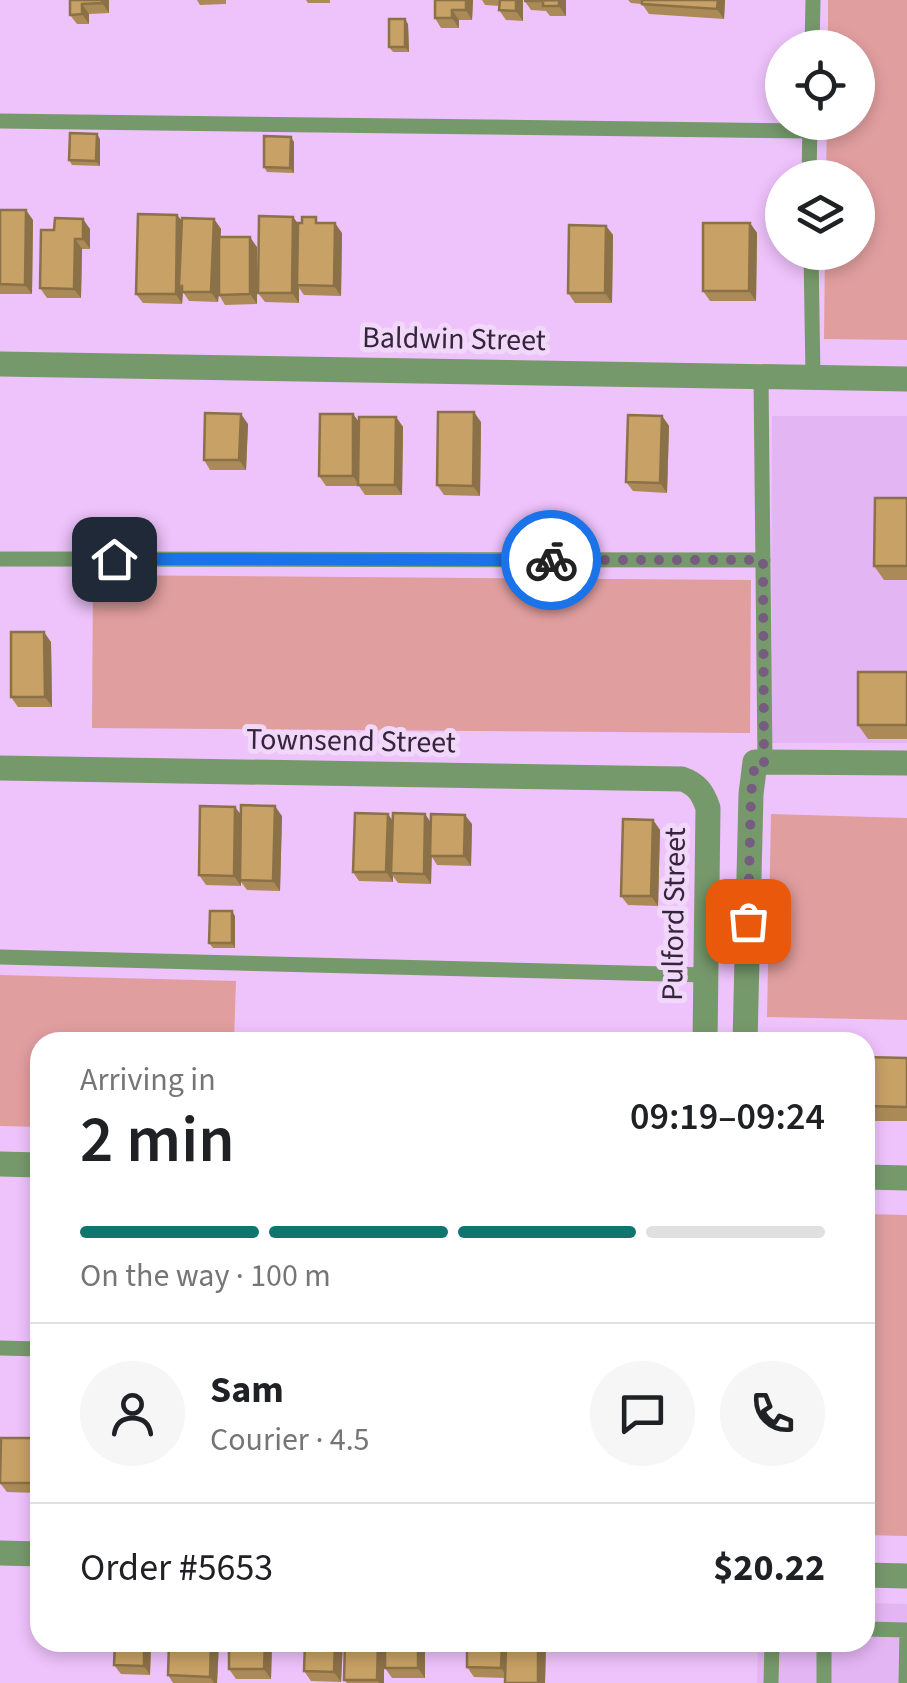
<!DOCTYPE html>
<meta charset="utf-8">
<style>
body{margin:0;font-family:"Source Sans 3",sans-serif;background:#f6f6f6;color:#202124;height:100vh;display:flex;flex-direction:column;font-size:38px;white-space:nowrap}
*{box-sizing:border-box;margin:0}
p{font-size:32px;color:#757577}
.icon{flex:none;width:55px;height:55px;fill:none;stroke:currentColor;stroke-width:2;stroke-linecap:round;stroke-linejoin:round}
.map{position:relative;flex:1;overflow:hidden}
.sheet{position:absolute;left:30px;top:1032px;width:845px;height:620px;display:flex;flex-direction:column;background:#fff;border-radius:30px;box-shadow:0 5px 15px #0003}
.sheet>*{flex:none}
.tools{position:absolute;left:765px;top:30px;display:grid;gap:20px}
.tools a{display:grid;place-items:center;width:110px;height:110px;border-radius:50%;background:#fff;box-shadow:0 5px 15px #0003;font-size:50px}
.pin{position:absolute;display:grid;place-items:center;width:85px;height:85px;color:#fff;margin:-42px;border-radius:20px;box-shadow:0 5px 15px #0006}
.courier{position:absolute;display:grid;place-items:center;width:100px;height:100px;margin:-50px;border:8px solid #1a73e8;border-radius:50%;background:#fff;color:#222;box-shadow:0 2px 12px #0007}
.headline em{font-style:normal;font-weight:600}
.headline div{display:flex;flex-direction:column-reverse}
.headline{display:flex;align-items:center;justify-content:space-between;height:170px;padding:0 50px}
h1{font-size:65px;font-weight:600;line-height:75px}
.bar{display:grid;grid-template-columns:repeat(4,1fr);gap:15px 10px;align-content:center;height:120px;padding:0 50px}
.bar i{height:12px;border-radius:8px;background:#e0e0e0}
.bar .selected{background:#0f766e}
.bar p{grid-column:span 4}
.line{display:flex;align-items:center;gap:25px;padding:0 50px;border-top:2px solid #e0e0e0}
.line div{flex:1}
.round{display:grid;place-items:center;flex:none;width:105px;height:105px;border-radius:52px;background:#f6f6f6}
.map>svg:first-child{display:block}
</style>
<div class="map">
<svg width="907" height="1683" viewBox="0 0 907 1683">
<rect width="100%" height="100%" fill="#eec2fb"/>
<g fill="#e4b5f3">
<polygon points="772,416 907,416 907,743 771,743"/>
<polygon points="865,1603 907,1604 907,1683 757,1683 758,1643 865,1642"/>
</g>
<g fill="#e19e9f">
<polygon points="828,0 907,0 907,340 824,339 825,253 858,252 858,178 826,177 827,123 858,122 858,48 828,47"/>
<polygon points="93,575 751,580 750,733 92,728"/>
<polygon points="771,814 907,818 907,1020 767,1017"/>
<polygon points="0,975 236,981 234,1042 40,1042 40,1127 0,1126"/>
<polygon points="865,1214 907,1215 907,1536 865,1535"/>
</g>
<g fill="none" stroke-linecap="round" stroke-linejoin="round">
<g stroke="#76996b" stroke-width="15">
<polyline points="812,48 813,0"/>
<polyline points="0,121 810,131"/>
<polyline points="809,178 810,122"/>
<polyline points="811,252 813,377"/>
<polyline points="761,376 765,762"/>
<polyline points="0,559 763,560"/>
<polyline points="0,957 706,975"/>
<polyline points="0,1348 40,1349"/>
<polyline points="865,1629 907,1630 906,1683"/>
<polyline points="771,1683 772,1642"/>
<polyline points="824,1683 824,1642"/>
</g>
<g stroke="#76996b" stroke-width="25">
<polyline points="0,364 907,379"/>
<path d="M0,768l682,11c15,5 21,14 26,29l-3,234"/>
<polyline points="745,1042 751,794 755,762 907,763"/>
<polyline points="0,1164 40,1165"/>
<polyline points="865,1177 907,1178"/>
<polyline points="0,1553 40,1554"/>
<polyline points="865,1575 907,1576"/>
</g>
</g>
<g fill="#ab8a57">
<polygon points="70,0 109,0 109,13 89,14 89,24 77,24 70,15"/>
<polygon points="197,0 226,0 226,4 200,5"/>
<polygon points="306,0 330,0 330,3 308,3"/>
<polygon points="435,0 473,0 472,20 459,20 459,28 441,28 435,18"/>
<polygon points="482,0 523,0 523,21 506,20 499,10 500,6 485,5"/>
<polygon points="524,0 566,0 566,16 550,16 546,11 531,10"/>
<polygon points="628,0 725,0 724,19 649,14 642,4 631,3"/>
<polygon points="408,24 409,52 393,52 389,47"/>
<polygon points="100,139 100,166 72,165 69,160"/>
<polygon points="294,142 294,173 267,172 264,167"/>
<polygon points="0,210 33,220 32,294 0,294"/>
<polygon points="177,215 182,221 214,219 221,229 220,237 257,247 257,304 225,305 219,295 218,302 189,301 183,292 182,304 143,303 136,294"/>
<polygon points="293,217 298,224 320,223 342,233 341,296 304,295 299,288 299,303 265,302 258,293"/>
<polygon points="750,223 757,233 756,301 710,301 703,291"/>
<polygon points="606,226 613,235 612,303 575,303 568,293"/>
<polygon points="90,229 90,249 82,249 81,298 47,298 40,288 41,230"/>
<polygon points="353,414 359,422 396,417 403,427 402,495 365,495 359,486 326,486 319,476"/>
<polygon points="662,416 669,426 667,493 633,491 626,482"/>
<polygon points="481,422 480,496 444,495 437,485"/>
<polygon points="248,424 246,470 210,470 204,460"/>
<polygon points="907,498 907,580 884,580 874,566"/>
<polygon points="51,642 52,707 18,707 11,697"/>
<polygon points="907,672 907,739 868,739 858,725"/>
<polygon points="241,815 282,816 280,891 247,890 241,882 241,886 206,885 199,875"/>
<polygon points="653,820 660,830 658,906 628,905 621,896"/>
<polygon points="393,821 472,824 471,866 437,865 432,857 431,884 398,883 393,876 393,882 359,881 353,872"/>
<polygon points="235,916 235,948 213,948 209,943"/>
<polygon points="865,1057 907,1058 907,1121 865,1121"/>
<polygon points="40,1448 39,1493 7,1492 0,1483"/>
<polygon points="115,1642 151,1642 150,1675 121,1674 114,1665"/>
<polygon points="169,1642 219,1642 217,1683 173,1683 168,1675"/>
<polygon points="229,1642 272,1642 271,1679 236,1679 229,1669"/>
<polygon points="305,1642 343,1642 341,1682 311,1681 304,1671"/>
<polygon points="345,1642 384,1642 384,1683 347,1683 344,1680"/>
<polygon points="425,1642 425,1678 392,1678 385,1668"/>
<polygon points="546,1642 545,1683 505,1683 505,1678 474,1677 467,1667"/>
</g>
<g fill="#8b7147">
<polygon points="102,0 109,0 109,13 102,3"/>
<polygon points="466,0 473,0 472,20 466,10"/>
<polygon points="516,0 523,0 523,21 516,11"/>
<polygon points="559,0 566,0 566,16 559,6"/>
<polygon points="718,0 725,0 724,19 717,9"/>
<polygon points="82,4 89,14 89,24 82,14"/>
<polygon points="452,10 459,20 459,28 452,18"/>
<polygon points="405,19 408,24 409,52 405,47"/>
<polygon points="97,134 100,139 100,166 96,161"/>
<polygon points="291,137 294,142 294,173 290,168"/>
<polygon points="26,210 33,220 32,294 25,285"/>
<polygon points="177,215 184,224 179,286 183,290 182,304 176,294"/>
<polygon points="293,217 300,226 297,285 299,288 299,303 292,293"/>
<polygon points="83,219 90,229 90,249 83,239"/>
<polygon points="214,219 221,229 218,302 211,292"/>
<polygon points="335,223 342,233 341,296 334,286"/>
<polygon points="750,223 757,233 756,301 749,291"/>
<polygon points="606,226 613,235 612,303 605,293"/>
<polygon points="250,237 257,247 257,304 250,294"/>
<polygon points="75,239 82,249 81,298 74,289"/>
<polygon points="474,412 481,422 480,496 473,486"/>
<polygon points="241,414 248,424 246,470 239,460"/>
<polygon points="353,414 360,424 360,486 353,476"/>
<polygon points="662,416 669,426 667,493 660,483"/>
<polygon points="396,417 403,427 402,495 395,485"/>
<polygon points="44,632 51,642 52,707 45,697"/>
<polygon points="275,806 282,816 280,891 273,881"/>
<polygon points="235,807 242,816 241,886 234,876"/>
<polygon points="388,814 395,824 391,873 393,876 393,882 386,872"/>
<polygon points="425,814 432,824 431,884 424,874"/>
<polygon points="465,815 472,824 471,866 464,856"/>
<polygon points="653,820 660,830 658,906 651,896"/>
<polygon points="232,911 235,916 235,948 232,943"/>
<polygon points="33,1438 40,1448 39,1493 32,1483"/>
<polygon points="144,1642 151,1642 150,1675 144,1666"/>
<polygon points="211,1642 219,1642 217,1683 214,1683 210,1677"/>
<polygon points="265,1642 272,1642 271,1679 264,1669"/>
<polygon points="335,1642 343,1642 341,1682 334,1672"/>
<polygon points="378,1642 384,1642 384,1683 379,1683 377,1680"/>
<polygon points="418,1642 425,1642 425,1678 418,1668"/>
<polygon points="502,1642 509,1642 508,1678 501,1668"/>
<polygon points="538,1642 546,1642 545,1683 538,1683"/>
</g>
<g fill="#c7a165" stroke="#8b7147" stroke-width="2.5">
<polygon points="70,0 102,0 102,3 82,4 82,14 70,15"/>
<polygon points="435,0 466,0 466,10 452,10 452,18 435,18"/>
<polygon points="500,0 516,0 516,11 499,10"/>
<polygon points="559,0 559,6 543,6 543,1 524,1"/>
<polygon points="642,0 718,0 717,9 642,4"/>
<rect x="389" y="19" width="16" height="28"/>
<polygon points="70,133 97,134 96,161 69,160"/>
<polygon points="264,136 291,137 290,168 264,167"/>
<polygon points="0,210 26,210 25,285 0,284"/>
<polygon points="138,214 177,215 176,294 136,294"/>
<polygon points="259,216 293,217 292,293 258,293"/>
<polygon points="302,217 316,217 316,223 335,223 334,286 297,285 298,223 302,223"/>
<polygon points="55,218 83,219 83,239 75,239 74,289 40,288 41,230 54,230"/>
<polygon points="182,218 214,219 211,292 182,292 182,286 179,286"/>
<polygon points="703,223 750,223 749,291 703,291"/>
<polygon points="569,225 606,226 605,293 568,293"/>
<polygon points="219,237 250,237 250,294 219,295"/>
<polygon points="438,412 474,412 473,486 437,485"/>
<polygon points="205,413 241,414 239,460 204,460"/>
<polygon points="320,414 353,414 353,476 319,476"/>
<polygon points="628,415 662,416 660,483 626,482"/>
<polygon points="359,417 396,417 395,485 358,485"/>
<polygon points="875,498 907,498 907,566 874,566"/>
<polygon points="11,632 44,632 45,697 11,697"/>
<rect x="858" y="672" width="49" height="53"/>
<polygon points="241,805 275,806 273,881 240,880"/>
<polygon points="200,806 235,807 234,876 199,875"/>
<polygon points="355,813 388,814 386,872 353,872"/>
<polygon points="393,813 425,814 424,874 391,873"/>
<polygon points="431,814 465,815 464,856 430,856"/>
<polygon points="623,819 653,820 651,896 621,896"/>
<polygon points="210,911 232,911 232,943 209,943"/>
<polygon points="865,1057 907,1058 907,1107 865,1106"/>
<polygon points="1,1438 33,1438 32,1483 0,1483"/>
<polygon points="115,1642 144,1642 144,1666 114,1665"/>
<polygon points="169,1642 211,1642 210,1677 168,1675"/>
<polygon points="229,1642 265,1642 264,1669 229,1669"/>
<polygon points="305,1642 335,1642 334,1672 304,1671"/>
<polygon points="345,1642 378,1642 377,1680 344,1680"/>
<rect x="385" y="1642" width="33" height="26"/>
<polygon points="467,1642 502,1642 501,1668 467,1667"/>
<polygon points="506,1642 538,1642 538,1683 505,1683"/>
</g>
<g fill="none" stroke-linecap="round" stroke-linejoin="round">
<polyline stroke="#765c7e" stroke-width="10" stroke-dasharray="0 18" points="551,560 763,560 764,762 755,762 751,794 748,921"/>
<polyline stroke="#1a73e8" stroke-width="12" points="114,559 551,560"/>
</g>
<g text-anchor="middle" dominant-baseline="central" stroke-width="10" stroke-linejoin="round" paint-order="stroke">
<g font-size="30" fill="#35253a" stroke="#f1d7f9">
<text transform="translate(454 339) rotate(1)">Baldwin Street</text>
<text transform="translate(351 741) rotate(1)">Townsend Street</text>
<text transform="translate(674 914) rotate(-89)">Pulford Street</text>
</g>
</g>
</svg>
<div class="tools">
<a><svg class="icon" aria-label="locate" viewBox="0 0 24 24"><circle cx="12" cy="12" r="6"/><path d="M12 2v4M12 18v4M2 12h4M18 12h4"/></svg></a>
<a><svg class="icon" aria-label="layers" viewBox="0 0 24 24"><path d="M12 4l9 5-9 5-9-5zM3 14l9 5 9-5"/></svg></a>
</div>
<div class="pin" style="left:748px;top:921px;background:#ea580c"><svg class="icon" aria-label="bag" viewBox="0 0 24 24"><path d="M5 8h14l-1 12H6zM9 8a3 3 0 0 1 6 0"/></svg></div>
<div class="pin" style="left:114px;top:559px;background:#1f2937"><svg class="icon" aria-label="home" viewBox="0 0 24 24"><path d="M3 11l9-7 9 7M6 9v11h12V9"/></svg></div>
<div class="courier" style="left:551px;top:560px"><svg class="icon" aria-label="bike" viewBox="0 0 24 24"><circle cx="6" cy="16" r="4"/><circle cx="18" cy="16" r="4"/><path d="M6 16l4-8h5l3 8M10 8l3 8H6M13 5h3"/></svg></div>
<section class="sheet">
<div class="headline"><div><h1>2 min</h1><p>Arriving in</p></div><em>09:19–09:24</em></div>
<div class="bar"><i class="selected"></i><i class="selected"></i><i class="selected"></i><i></i><p>On the way · 100 m</p></div>
<div class="line" style="height:180px"><a class="round"><svg class="icon" aria-label="person" viewBox="0 0 24 24"><circle cx="12" cy="8" r="4"/><path d="M4 21q1-7 8-7t8 7"/></svg></a><div><b>Sam</b><p>Courier · 4.5</p></div><a class="round"><svg class="icon" aria-label="chat" viewBox="0 0 24 24"><path d="M4 5h16v11H9l-5 4z"/></svg></a><a class="round"><svg class="icon" aria-label="phone" viewBox="0 0 24 24"><path d="M5 4h4l2 5-3 2q2 4 5 5l2-3 5 2v4C11 20 4 13 5 4z"/></svg></a></div>
<div class="line" style="height:130px"><div>Order #5653</div><b>$20.22</b></div>
</section>
</div>
